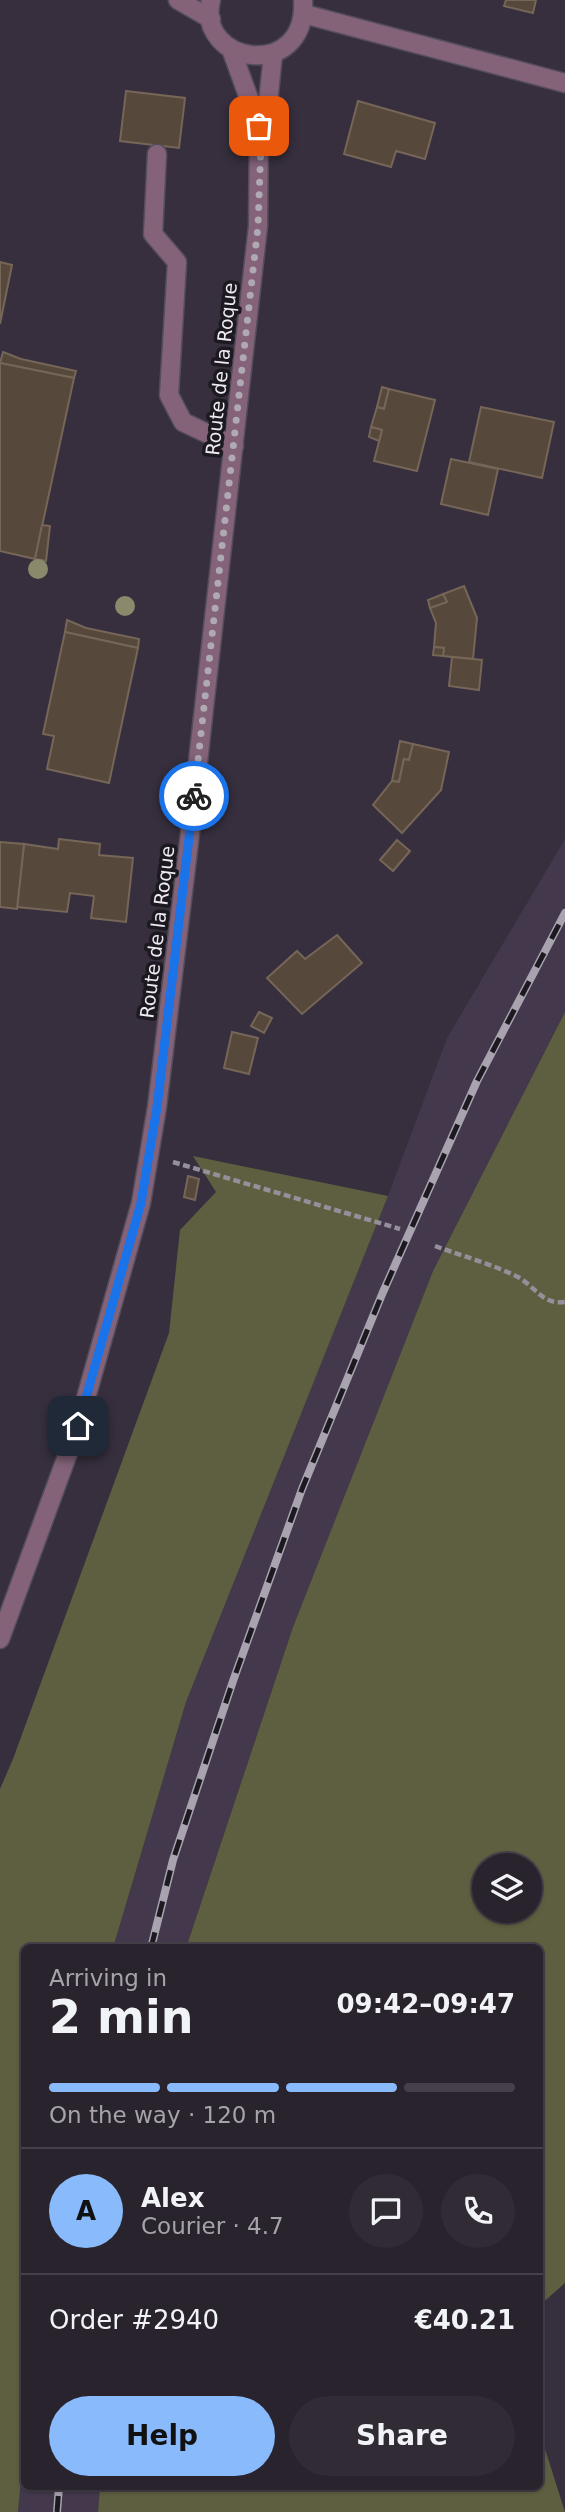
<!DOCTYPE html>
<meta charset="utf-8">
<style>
body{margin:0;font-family:"DejaVu Sans",sans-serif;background:#312b36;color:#f1f3f6;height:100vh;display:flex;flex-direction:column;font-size:26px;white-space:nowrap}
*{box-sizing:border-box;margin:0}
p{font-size:23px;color:#a5a4aa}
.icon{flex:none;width:38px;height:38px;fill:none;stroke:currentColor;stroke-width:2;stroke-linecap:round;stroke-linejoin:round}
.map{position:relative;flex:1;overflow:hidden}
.side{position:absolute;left:21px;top:1944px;width:522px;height:546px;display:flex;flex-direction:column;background:#29232e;border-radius:10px;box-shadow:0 2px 5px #0004,0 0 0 2px #45404a}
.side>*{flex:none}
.fabs{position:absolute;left:472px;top:1853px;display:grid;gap:14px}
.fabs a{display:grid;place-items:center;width:70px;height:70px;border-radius:50%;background:#29232e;box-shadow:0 2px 5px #0004,0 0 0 2px #45404a;font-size:35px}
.pin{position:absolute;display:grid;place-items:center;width:60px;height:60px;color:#fff;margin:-30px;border-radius:14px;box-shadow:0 4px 10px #0006}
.courier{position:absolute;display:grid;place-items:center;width:70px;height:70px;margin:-35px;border:5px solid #1a73e8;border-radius:50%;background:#fff;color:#222;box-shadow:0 2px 9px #0007}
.summary em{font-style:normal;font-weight:700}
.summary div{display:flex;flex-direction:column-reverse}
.summary{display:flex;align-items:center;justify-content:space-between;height:119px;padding:0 28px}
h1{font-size:46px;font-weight:700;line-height:52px}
.bar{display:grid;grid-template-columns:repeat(4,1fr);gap:10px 7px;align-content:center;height:84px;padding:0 28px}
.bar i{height:9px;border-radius:5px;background:#45404a}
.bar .selected{background:#88bafc}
.bar p{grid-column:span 4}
.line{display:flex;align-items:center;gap:18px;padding:0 28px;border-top:2px solid #45404a}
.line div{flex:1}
.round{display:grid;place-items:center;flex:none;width:74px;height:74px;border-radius:37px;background:#312b36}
.action{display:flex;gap:14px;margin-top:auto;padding:14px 28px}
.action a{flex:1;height:80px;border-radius:42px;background:#88bafc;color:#111;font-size:28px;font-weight:700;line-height:80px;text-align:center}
.action a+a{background:#312b36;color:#f1f3f6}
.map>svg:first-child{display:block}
</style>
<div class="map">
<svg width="565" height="2512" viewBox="0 0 565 2512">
<rect width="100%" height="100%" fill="#372f3e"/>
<g fill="#43384c">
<polygon points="565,839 565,1012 433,1271 293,1627 186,1948 113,1948 186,1702 388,1196 447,1038"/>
<polygon points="24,2444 24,2487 100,2487 98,2512 18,2512"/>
</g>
<g fill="#5e5f40" fill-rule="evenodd">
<path d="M565,1012v1271l-26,23v-358h-353l107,-321 140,-356zM485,1866h45v45h-45z"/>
<polygon points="193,1156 388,1196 186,1702 113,1948 24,1948 24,2444 18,2512 0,2512 0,1789 13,1759 169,1333 180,1230 216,1192"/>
<polygon points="539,2430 565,2512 98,2512 100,2487 539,2487"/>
</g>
<g fill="#56483b" stroke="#756658" stroke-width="2">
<polygon points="506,0 536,0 533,13 504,6"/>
<polygon points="126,91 185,98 179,148 120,141"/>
<polygon points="358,101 435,123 425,159 396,151 391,167 344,154"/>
<polygon points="0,262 12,265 0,324"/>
<polygon points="3,352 21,359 76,371 74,378 0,363"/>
<polygon points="0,363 74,378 35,559 0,551"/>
<polygon points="382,387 389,389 384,409 377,407"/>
<polygon points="389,389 435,400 417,471 374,461 382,430 371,427 377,407 384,409"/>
<polygon points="481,407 554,422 542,478 469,462"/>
<polygon points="371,427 382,430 379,441 369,437"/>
<polygon points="451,459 498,469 488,515 441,504"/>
<polygon points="42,525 50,526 46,561 35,559"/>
<polygon points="464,586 477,618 473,659 443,656 444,648 434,647 436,623 430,608 447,602 443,594"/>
<polygon points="443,594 447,602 430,608 428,600"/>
<polygon points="67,620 86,628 139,639 138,648 65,632"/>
<polygon points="65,632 138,648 109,783 47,769 54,736 43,734"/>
<polygon points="434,647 444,648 443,656 433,655"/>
<polygon points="452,657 482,660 479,690 449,686"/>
<polygon points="400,741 413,744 409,760 404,759 399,782 392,781"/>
<polygon points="413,744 449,752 441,790 402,833 373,805 392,781 399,782 404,759 409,760"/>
<polygon points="59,839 100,844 99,855 133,858 126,922 91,918 94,896 70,893 67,912 17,907 24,844 58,849"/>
<polygon points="397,840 410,851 393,871 380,860"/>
<polygon points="0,842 24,844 17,909 0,907"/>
<polygon points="337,935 362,963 302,1014 267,978 297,951 305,959"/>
<polygon points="259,1012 272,1018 264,1033 251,1026"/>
<polygon points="232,1032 258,1038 249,1074 224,1068"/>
<polygon points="188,1176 199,1179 195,1200 184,1197"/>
</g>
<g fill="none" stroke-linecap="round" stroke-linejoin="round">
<g stroke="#544d5b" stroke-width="21">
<g id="minor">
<polyline points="178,0 211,19"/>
<path d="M211,0c-16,65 97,82 92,0"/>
<polyline points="304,14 565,83"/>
<polyline points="259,126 268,103 273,54"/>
<polyline points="157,154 153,234 177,262 169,395 183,422 234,446"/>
<polyline points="0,1639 78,1426 141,1203 157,1107 189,842 258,226 259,126 231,49"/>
</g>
</g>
<g stroke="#958e9b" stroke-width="4.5" stroke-dasharray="7 3.5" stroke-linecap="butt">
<polyline points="173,1162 400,1229"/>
<path d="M435,1246c27,10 57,18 83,31 18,10 24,28 47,25"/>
</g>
<use href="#minor" stroke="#846379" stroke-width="18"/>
<g stroke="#a9a3af" stroke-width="8">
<g id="rail">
<polyline points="151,1948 173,1860 233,1681 302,1489 383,1292 477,1081 565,913"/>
<polyline points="57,2512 59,2487"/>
</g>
</g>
<use href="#rail" stroke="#1c1920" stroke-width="5" stroke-dasharray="16" stroke-linecap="butt"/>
</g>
<g fill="#8b896b">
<circle cx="38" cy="569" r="10"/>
<circle cx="125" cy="606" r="10"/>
</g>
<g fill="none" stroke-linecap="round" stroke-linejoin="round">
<polyline stroke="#afa9b4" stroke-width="7" stroke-dasharray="0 12.6" points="194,796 258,226 261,144 259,126"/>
<polyline stroke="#1a73e8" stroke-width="9" points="78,1426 141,1203 157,1107 194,796"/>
</g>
<g text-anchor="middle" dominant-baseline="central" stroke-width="7" stroke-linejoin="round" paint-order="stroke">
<g font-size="19" fill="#efeaf4" stroke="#1c1920">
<text transform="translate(221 369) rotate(-84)">Route de la Roque</text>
<text transform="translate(157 932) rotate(-83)">Route de la Roque</text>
</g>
</g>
</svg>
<div class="fabs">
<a><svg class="icon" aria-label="layers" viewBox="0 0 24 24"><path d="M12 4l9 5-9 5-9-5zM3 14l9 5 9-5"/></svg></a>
</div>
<div class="pin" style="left:259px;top:126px;background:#ea580c"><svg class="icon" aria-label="bag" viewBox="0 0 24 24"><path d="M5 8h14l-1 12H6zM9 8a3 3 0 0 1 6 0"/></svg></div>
<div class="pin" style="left:78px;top:1426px;background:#1f2937"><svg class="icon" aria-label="home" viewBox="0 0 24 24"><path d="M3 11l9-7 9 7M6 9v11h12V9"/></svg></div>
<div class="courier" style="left:194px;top:796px"><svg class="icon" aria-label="bike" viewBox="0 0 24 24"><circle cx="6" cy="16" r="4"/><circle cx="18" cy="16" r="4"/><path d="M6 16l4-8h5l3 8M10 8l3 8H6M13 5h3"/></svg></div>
<section class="side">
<div class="summary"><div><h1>2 min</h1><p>Arriving in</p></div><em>09:42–09:47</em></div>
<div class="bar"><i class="selected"></i><i class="selected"></i><i class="selected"></i><i></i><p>On the way · 120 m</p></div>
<div class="line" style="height:126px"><b class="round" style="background:#88bafc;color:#111">A</b><div><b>Alex</b><p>Courier · 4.7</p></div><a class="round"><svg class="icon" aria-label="chat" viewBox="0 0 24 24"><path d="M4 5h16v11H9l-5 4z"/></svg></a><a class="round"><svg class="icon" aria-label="phone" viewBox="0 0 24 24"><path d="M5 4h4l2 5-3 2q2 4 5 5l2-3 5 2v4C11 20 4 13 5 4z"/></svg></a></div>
<div class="line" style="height:91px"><div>Order #2940</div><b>€40.21</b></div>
<div class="action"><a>Help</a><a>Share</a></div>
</section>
</div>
